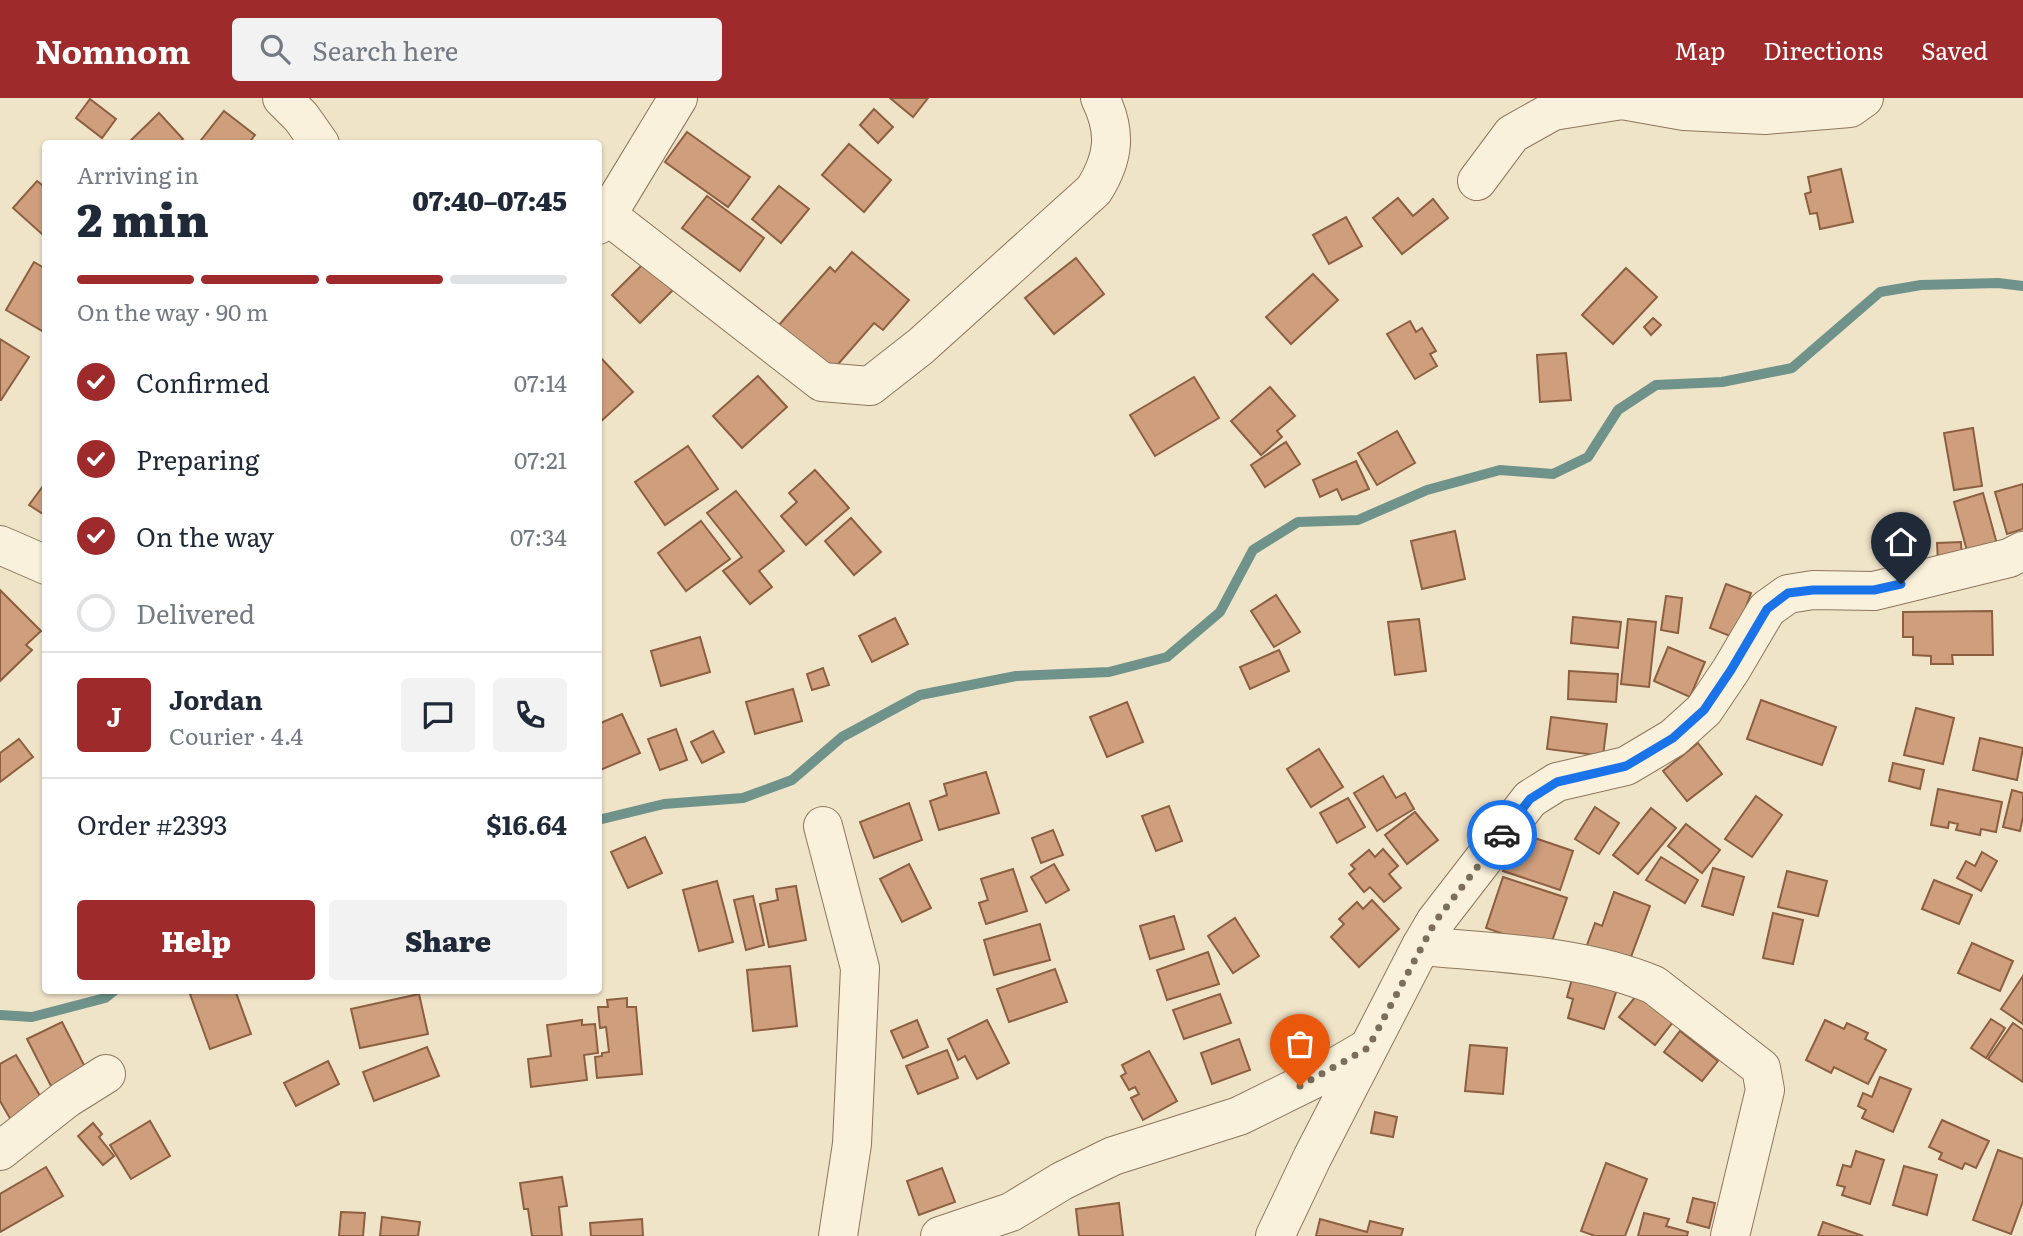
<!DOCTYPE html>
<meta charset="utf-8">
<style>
body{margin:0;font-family:Literata,serif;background:#f2f2f3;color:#1f2937;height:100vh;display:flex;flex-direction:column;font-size:26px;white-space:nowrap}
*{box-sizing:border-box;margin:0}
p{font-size:23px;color:#747a83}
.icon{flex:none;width:38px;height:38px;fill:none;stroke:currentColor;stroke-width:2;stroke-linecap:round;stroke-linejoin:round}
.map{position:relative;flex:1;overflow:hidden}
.side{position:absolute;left:42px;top:42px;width:560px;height:854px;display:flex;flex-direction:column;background:#fff;border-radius:7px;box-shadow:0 2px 5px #0004}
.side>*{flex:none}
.pin{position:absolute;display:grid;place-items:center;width:60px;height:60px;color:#fff;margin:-72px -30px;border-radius:50% 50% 50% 0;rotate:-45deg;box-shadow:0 0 7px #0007}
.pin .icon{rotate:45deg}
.courier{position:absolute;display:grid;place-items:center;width:70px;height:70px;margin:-35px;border:5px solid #1a73e8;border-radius:50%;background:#fff;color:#222;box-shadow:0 2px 9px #0007}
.head em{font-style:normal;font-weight:800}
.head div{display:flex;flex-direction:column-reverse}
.head{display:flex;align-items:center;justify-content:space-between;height:119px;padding:0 35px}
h1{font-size:46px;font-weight:800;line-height:52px}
.bar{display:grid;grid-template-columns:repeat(4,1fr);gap:10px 7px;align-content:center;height:84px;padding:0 35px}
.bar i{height:9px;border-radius:5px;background:#e0e1e3}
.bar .current{background:#9e2a2b}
.bar p{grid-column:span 4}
.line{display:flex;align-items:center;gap:18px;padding:0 35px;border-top:2px solid #e0e1e3}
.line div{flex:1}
.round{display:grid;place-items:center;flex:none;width:74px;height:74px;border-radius:7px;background:#f2f2f3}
ol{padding:0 35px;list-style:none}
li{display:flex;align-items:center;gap:21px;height:77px}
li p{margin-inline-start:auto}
li .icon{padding:7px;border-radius:50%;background:#9e2a2b;color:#fff;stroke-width:4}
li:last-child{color:#747a83}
li i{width:38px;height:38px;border:4px solid #e0e1e3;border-radius:50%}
.cta{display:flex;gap:14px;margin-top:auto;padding:14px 35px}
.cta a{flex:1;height:80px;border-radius:7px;background:#9e2a2b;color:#fff;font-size:28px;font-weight:800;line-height:80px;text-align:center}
.cta a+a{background:#f2f2f3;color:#1f2937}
header{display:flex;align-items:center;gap:42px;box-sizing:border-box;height:98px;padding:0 35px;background:#9e2a2b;color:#fff}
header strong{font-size:33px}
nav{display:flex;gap:38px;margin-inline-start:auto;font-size:24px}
.search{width:490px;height:63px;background:#f2f2f3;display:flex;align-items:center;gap:18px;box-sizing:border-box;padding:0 24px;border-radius:7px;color:#747a83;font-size:26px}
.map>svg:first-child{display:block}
</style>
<header>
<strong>Nomnom</strong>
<div class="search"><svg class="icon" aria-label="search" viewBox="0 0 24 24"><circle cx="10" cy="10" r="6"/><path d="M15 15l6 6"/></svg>Search here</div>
<nav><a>Map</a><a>Directions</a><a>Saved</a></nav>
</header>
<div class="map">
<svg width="2023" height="1138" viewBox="0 0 2023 1138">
<rect width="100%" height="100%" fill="#f0e4c8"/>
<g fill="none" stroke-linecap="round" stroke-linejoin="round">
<g stroke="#6f938a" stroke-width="10">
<polyline points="598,722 664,706 743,700 792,682 842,639 920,597 1016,578 1109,574 1167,559 1220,514 1253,452 1298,424 1358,422 1427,392 1500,372 1553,376 1588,359 1618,312 1656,287 1722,284 1792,270 1880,194 1921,187 1998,185 2023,188"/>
<polyline points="0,917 32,919 105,900 115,892"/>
</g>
</g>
<g fill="#cf9f7d" stroke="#8d5f41" stroke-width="2">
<polygon points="890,0 928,0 913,19"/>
<polygon points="90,1 116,21 102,40 76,20"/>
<polygon points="874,11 893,29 878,45 860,27"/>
<polygon points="224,13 255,37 248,46 198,46"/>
<polygon points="159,15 183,41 178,46 127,46"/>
<polygon points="687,34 750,79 728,109 665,64"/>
<polygon points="849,46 891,82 864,114 822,77"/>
<polygon points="1841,71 1853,124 1820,131 1817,115 1810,116 1805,96 1811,94 1808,79"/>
<polygon points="37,83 46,90 46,133 42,136 13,110"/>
<polygon points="779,88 809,111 781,145 752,121"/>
<polygon points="707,98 764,140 740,173 682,130"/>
<polygon points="1398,100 1413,118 1433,101 1448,120 1402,156 1373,120"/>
<polygon points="1346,119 1362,148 1329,166 1313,137"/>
<polygon points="852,154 909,202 883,232 874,225 832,273 779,227 830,169 835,174"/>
<polygon points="1076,160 1104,196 1054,236 1025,200"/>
<polygon points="648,161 676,189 640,225 612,197"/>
<polygon points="34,164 46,171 44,234 6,212"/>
<polygon points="1626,170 1657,199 1613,246 1582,217"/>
<polygon points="1313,176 1338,202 1291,246 1266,219"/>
<polygon points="1653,220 1661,227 1651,237 1644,229"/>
<polygon points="1410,223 1416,234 1422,230 1436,253 1430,256 1437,268 1415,281 1387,236"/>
<polygon points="0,241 29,259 1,302 0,302"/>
<polygon points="1566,255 1571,302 1540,304 1537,257"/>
<polygon points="600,259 633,294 598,326 598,260"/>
<polygon points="758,278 787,309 742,350 713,318"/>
<polygon points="1194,279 1219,320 1155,358 1130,317"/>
<polygon points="1270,289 1295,318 1277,333 1282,339 1261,357 1231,323"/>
<polygon points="1973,330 1982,388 1954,392 1944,335"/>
<polygon points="1397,333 1415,365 1377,387 1358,355"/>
<polygon points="1286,344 1300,366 1265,389 1251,367"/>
<polygon points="688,348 718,391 665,427 635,384"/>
<polygon points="1356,363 1369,391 1342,402 1337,391 1320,399 1313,382"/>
<polygon points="815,372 849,410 806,447 781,418 797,404 789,395"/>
<polygon points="46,384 46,418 29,407"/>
<polygon points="2023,386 2023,431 2007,436 1995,394"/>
<polygon points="736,393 784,453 759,473 772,489 750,506 723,473 742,459 707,415"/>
<polygon points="1983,395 1997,446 1967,453 1954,404"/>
<polygon points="851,420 881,454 854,477 825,443"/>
<polygon points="701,423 730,461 686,493 658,455"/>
<polygon points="1455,433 1465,481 1422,491 1411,443"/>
<polygon points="1961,444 1962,463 1938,464 1937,445"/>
<polygon points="1726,486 1751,495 1735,540 1710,530"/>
<polygon points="0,492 41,533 26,547 32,552 0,583"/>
<polygon points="1276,497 1300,534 1274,549 1251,513"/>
<polygon points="1666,498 1682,500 1678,535 1661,532"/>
<polygon points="1992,513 1993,557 1952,557 1953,566 1931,566 1931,558 1913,557 1913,539 1903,539 1903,514"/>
<polygon points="1573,519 1621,524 1618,550 1571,545"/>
<polygon points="895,520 908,546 872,564 859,538"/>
<polygon points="1419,521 1426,573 1395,577 1388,524"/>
<polygon points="1628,521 1656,524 1649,589 1621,586"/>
<polygon points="700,539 710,574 661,588 651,553"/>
<polygon points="1668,549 1705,564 1690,599 1654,583"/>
<polygon points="1279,552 1289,573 1250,591 1240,569"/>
<polygon points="823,570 829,587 812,592 807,576"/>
<polygon points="1569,573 1618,576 1616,604 1568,601"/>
<polygon points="793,591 802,623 755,636 746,604"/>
<polygon points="1761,602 1836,629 1822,667 1747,641"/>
<polygon points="1127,604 1143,644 1107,659 1090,619"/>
<polygon points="1916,610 1954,620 1943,666 1904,657"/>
<polygon points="622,616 640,655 598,673 598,626"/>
<polygon points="1551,619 1607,626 1603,658 1547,651"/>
<polygon points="676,631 687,662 660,672 648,641"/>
<polygon points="713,633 724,654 702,665 691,644"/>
<polygon points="1980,640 2023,650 2017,682 1973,672"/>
<polygon points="19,641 33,659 0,684 0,655"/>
<polygon points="1698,645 1722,676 1687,703 1663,673"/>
<polygon points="1319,651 1343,689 1311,709 1287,671"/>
<polygon points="1893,665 1924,672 1920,691 1889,683"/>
<polygon points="986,674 999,715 939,732 930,703 947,697 944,686"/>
<polygon points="1383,678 1396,700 1405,695 1414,711 1377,733 1354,695"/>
<polygon points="1938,691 2002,704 1996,734 1981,731 1980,737 1956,732 1958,726 1949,724 1948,730 1931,727"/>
<polygon points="2012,692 2023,695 2023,719 2020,733 2003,729"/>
<polygon points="1756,698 1782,717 1752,759 1725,741"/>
<polygon points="1348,700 1365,729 1337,745 1320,715"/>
<polygon points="909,705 922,742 874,760 860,724"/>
<polygon points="1169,708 1182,743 1156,753 1142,718"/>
<polygon points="1595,709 1619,725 1599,756 1575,741"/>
<polygon points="1651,710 1676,730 1638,776 1613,757"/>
<polygon points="1415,714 1438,742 1407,766 1385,737"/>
<polygon points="1686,726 1720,752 1702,775 1668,748"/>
<polygon points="1053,732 1063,757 1041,765 1032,740"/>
<polygon points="1517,734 1573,753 1560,792 1503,773"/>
<polygon points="645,739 662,775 628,790 611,754"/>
<polygon points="1383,751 1398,768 1389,776 1401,790 1384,804 1370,789 1364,794 1349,776 1355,771 1351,767 1369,752 1375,759"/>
<polygon points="1982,754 1997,763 1981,793 1957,780 1966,763 1975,768"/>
<polygon points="1661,759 1698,782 1685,805 1646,782"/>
<polygon points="909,766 931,810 902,824 880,781"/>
<polygon points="1054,766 1069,792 1046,805 1031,779"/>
<polygon points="1713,770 1744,779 1733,817 1702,808"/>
<polygon points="1013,771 1027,813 986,826 979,805 988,802 981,781"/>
<polygon points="1787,773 1827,783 1818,818 1778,809"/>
<polygon points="1503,779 1567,800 1549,852 1486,830"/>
<polygon points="1934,782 1972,797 1959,826 1922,811"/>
<polygon points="717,783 733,844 699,853 683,792"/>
<polygon points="796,788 806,842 769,849 760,806 778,802 776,791"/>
<polygon points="1614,794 1650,808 1626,872 1587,847 1595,825 1602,828"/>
<polygon points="753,798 764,847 746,852 734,802"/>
<polygon points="1372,802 1399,831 1359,869 1331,839 1344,826 1339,821 1357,804 1363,811"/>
<polygon points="1773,815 1803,822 1793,866 1763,860"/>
<polygon points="1174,818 1184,851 1150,861 1140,828"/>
<polygon points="1235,820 1259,858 1233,875 1208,838"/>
<polygon points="1040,826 1050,862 994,877 984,842"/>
<polygon points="1972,845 2013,863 2000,893 1958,875"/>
<polygon points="1208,854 1219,886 1167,902 1157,872"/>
<polygon points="790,868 797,928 753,933 747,872"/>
<polygon points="1055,871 1067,904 1009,924 997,891"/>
<polygon points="1574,874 1618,888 1604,931 1568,920 1573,901 1567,899"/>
<polygon points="2023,878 2023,926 2001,911"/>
<polygon points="1645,887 1680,915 1655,947 1619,919"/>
<polygon points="199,892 235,892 251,936 210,951 190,896"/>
<polygon points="419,896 428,936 360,950 351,911"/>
<polygon points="1220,896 1231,925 1184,941 1173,912"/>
<polygon points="627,900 627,909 636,909 642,976 597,980 595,959 602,958 602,955 609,954 606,929 600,930 598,909 608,909 607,902"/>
<polygon points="1991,921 2005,930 1986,960 1971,950"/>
<polygon points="582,922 582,927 595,926 598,955 584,957 587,982 531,989 528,961 551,958 547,927"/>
<polygon points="917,922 928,949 903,960 891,933"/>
<polygon points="987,922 1009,965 977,981 965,958 958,962 948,941"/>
<polygon points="1825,922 1844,931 1847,925 1868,935 1865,941 1886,952 1868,986 1834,969 1831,975 1806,962"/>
<polygon points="62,924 87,973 52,990 27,941"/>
<polygon points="2013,925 2023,932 2023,984 1988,961"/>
<polygon points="1680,933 1718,963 1702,983 1664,954"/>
<polygon points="1239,941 1250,972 1212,986 1201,955"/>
<polygon points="1470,947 1507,950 1503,996 1465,993"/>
<polygon points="427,949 439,978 374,1003 363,974"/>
<polygon points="947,952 958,980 918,996 906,968"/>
<polygon points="1149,953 1177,1003 1143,1022 1131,1000 1139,996 1135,989 1129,992 1121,978 1126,975 1122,967"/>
<polygon points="16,957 43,1003 11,1022 0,1003 0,966"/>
<polygon points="328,963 339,986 296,1008 284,985"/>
<polygon points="1880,979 1911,991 1893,1034 1862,1020 1866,1012 1858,1008 1863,995 1872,999"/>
<polygon points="1375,1014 1397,1019 1393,1039 1371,1035"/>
<polygon points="1942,1022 1989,1043 1976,1070 1965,1065 1962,1071 1939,1061 1942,1055 1929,1049"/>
<polygon points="150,1023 170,1058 131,1081 110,1047"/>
<polygon points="93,1025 102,1036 99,1039 114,1058 103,1067 78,1038"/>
<polygon points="1998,1052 2023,1061 2023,1103 2011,1136 1973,1122"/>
<polygon points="1856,1053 1884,1062 1870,1106 1842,1097 1845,1089 1837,1087 1843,1067 1851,1069"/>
<polygon points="1606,1065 1647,1081 1625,1138 1595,1138 1581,1133"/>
<polygon points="1904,1068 1937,1077 1927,1117 1893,1107"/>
<polygon points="46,1069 63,1098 0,1134 0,1096"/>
<polygon points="942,1070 955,1104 919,1117 907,1083"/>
<polygon points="562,1079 567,1108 559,1109 562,1138 532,1138 528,1111 524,1111 520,1085"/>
<polygon points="1693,1100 1715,1105 1709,1130 1687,1124"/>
<polygon points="1119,1105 1123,1138 1079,1138 1076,1111"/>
<polygon points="341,1114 365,1115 363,1138 339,1138"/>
<polygon points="1644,1115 1669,1121 1666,1128 1688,1134 1687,1138 1638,1138"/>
<polygon points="382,1119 420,1124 418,1138 380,1138"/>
<polygon points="642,1121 643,1138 591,1138 590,1125"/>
<polygon points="1320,1121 1367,1134 1370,1123 1403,1131 1401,1138 1316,1138"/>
<polygon points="1823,1124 1863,1138 1818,1138"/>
</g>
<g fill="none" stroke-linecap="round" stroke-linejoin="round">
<g stroke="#8d765c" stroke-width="40">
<g id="minor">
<polyline points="282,0 301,19 320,46"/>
<polyline points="1477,83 1512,36 1553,13 1622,2 1684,13 1765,17 1850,10 1864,0"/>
<path d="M607,117l215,167 48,4 51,-40 173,-156c20,-32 23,-58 6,-92"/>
<polyline points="598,127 607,117 678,0"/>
<polyline points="0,447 46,467"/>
<polyline points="823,728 860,870 852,1046 838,1138"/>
<path d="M1421,848c77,7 160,9 233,39l107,83 4,22 -35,146"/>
<polyline points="0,1053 66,1001 106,976"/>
<polyline points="940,1138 1011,1114 1062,1083 1113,1058 1239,1018 1320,978 1368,950"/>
<polyline points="1275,1138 1312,1060 1421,848 1435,824 1530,701 1557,684 1626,668 1673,640 1704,612 1731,572 1767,511 1788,496 1813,492 1874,493 2009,460 2023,453"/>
</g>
</g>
<use href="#minor" stroke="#faf1dc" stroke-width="38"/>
</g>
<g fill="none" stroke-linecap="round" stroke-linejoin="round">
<polyline stroke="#7c6e5b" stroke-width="7" stroke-dasharray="0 12.6" points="1300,988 1368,950 1435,824 1502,737"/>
<polyline stroke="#1a73e8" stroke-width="9" points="1502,737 1530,701 1557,684 1626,668 1673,640 1704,612 1731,572 1767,511 1788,495 1813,492 1874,492 1901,486"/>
</g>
</svg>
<div class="pin" style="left:1300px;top:988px;background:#ea580c"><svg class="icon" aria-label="bag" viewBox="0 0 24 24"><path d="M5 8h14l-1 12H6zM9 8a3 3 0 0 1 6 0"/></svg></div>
<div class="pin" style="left:1901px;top:486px;background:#1f2937"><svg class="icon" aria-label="home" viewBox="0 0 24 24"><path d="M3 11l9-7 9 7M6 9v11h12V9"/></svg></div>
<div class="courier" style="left:1502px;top:737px"><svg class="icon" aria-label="car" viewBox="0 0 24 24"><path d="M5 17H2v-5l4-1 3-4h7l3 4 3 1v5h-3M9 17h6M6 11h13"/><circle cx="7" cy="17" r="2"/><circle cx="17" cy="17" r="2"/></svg></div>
<section class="side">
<div class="head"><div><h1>2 min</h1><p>Arriving in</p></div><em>07:40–07:45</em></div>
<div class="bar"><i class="current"></i><i class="current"></i><i class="current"></i><i></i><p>On the way · 90 m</p></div>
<ol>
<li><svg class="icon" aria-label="check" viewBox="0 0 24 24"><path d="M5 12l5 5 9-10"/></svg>Confirmed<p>07:14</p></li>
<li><svg class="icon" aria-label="check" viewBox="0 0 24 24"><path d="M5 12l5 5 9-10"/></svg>Preparing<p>07:21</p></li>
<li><svg class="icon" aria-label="check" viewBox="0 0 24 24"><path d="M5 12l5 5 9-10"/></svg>On the way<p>07:34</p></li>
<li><i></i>Delivered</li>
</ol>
<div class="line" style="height:126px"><b class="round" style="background:#9e2a2b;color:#fff">J</b><div><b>Jordan</b><p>Courier · 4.4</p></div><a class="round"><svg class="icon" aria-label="chat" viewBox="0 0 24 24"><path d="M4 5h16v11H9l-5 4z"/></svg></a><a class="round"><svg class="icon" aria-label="phone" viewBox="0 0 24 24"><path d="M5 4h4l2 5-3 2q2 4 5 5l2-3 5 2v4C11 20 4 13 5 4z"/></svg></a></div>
<div class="line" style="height:91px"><div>Order #2393</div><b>$16.64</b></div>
<div class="cta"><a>Help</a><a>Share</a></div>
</section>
</div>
